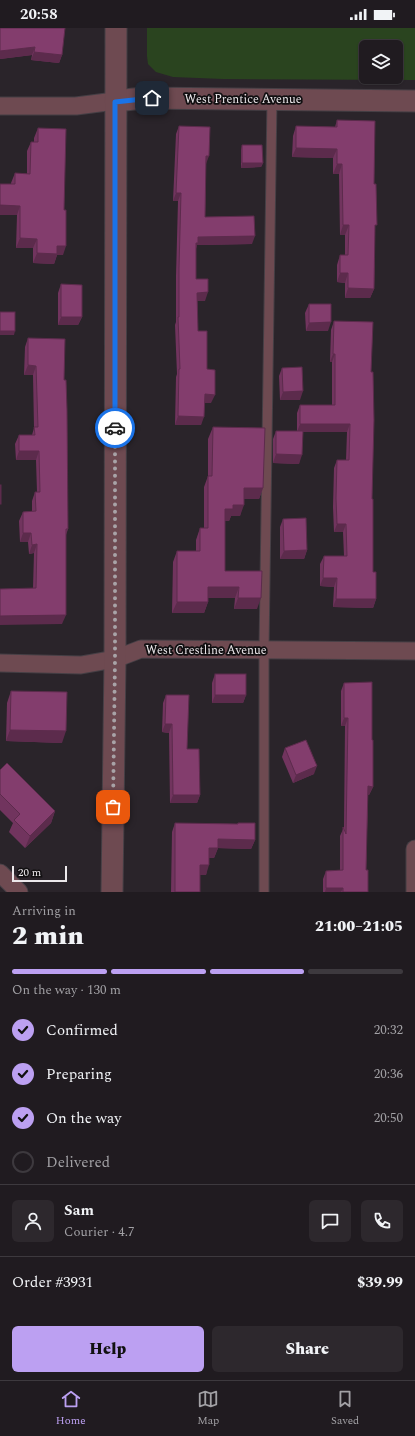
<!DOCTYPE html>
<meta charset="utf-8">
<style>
body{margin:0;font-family:Spectral,serif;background:#2d282d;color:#f1f3f6;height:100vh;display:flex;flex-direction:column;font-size:15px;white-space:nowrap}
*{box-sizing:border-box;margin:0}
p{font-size:13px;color:#a2a1a5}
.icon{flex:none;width:22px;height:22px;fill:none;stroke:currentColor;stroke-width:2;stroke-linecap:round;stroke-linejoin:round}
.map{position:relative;height:864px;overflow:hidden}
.details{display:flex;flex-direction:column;background:#201b20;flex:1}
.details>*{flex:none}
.controls{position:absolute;left:359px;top:12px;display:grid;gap:8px}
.controls a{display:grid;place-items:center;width:44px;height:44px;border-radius:6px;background:#201b20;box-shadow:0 1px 3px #0004,0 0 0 1px #3d393e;font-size:20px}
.scale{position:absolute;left:12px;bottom:10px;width:55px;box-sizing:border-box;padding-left:4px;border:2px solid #ece8eb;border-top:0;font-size:11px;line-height:14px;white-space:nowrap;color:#ece8eb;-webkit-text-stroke:3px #110f11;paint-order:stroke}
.pin{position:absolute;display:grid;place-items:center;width:34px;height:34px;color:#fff;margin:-17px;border-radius:8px;box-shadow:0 2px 6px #0006}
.courier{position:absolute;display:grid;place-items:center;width:40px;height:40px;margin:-20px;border:3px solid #1a73e8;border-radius:50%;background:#fff;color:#222;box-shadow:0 1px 5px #0007}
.head em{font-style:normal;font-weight:800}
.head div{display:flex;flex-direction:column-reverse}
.head{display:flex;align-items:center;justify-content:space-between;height:68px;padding:0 12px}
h1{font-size:26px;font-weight:800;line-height:30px}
.bar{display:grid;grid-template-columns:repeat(4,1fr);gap:6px 4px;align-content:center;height:48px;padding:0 12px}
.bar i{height:5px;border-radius:3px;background:#3d393e}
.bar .active{background:#bca0f2}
.bar p{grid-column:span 4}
.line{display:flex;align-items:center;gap:10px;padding:0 12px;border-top:1px solid #3d393e}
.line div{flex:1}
.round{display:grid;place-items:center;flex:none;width:42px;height:42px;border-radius:6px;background:#2d282d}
ol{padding:0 12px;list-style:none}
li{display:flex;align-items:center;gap:12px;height:44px}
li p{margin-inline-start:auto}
li .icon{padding:4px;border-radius:50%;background:#bca0f2;color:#111;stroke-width:4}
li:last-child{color:#a2a1a5}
li i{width:22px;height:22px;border:2px solid #3d393e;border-radius:50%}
.primary-button{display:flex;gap:8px;margin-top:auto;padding:8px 12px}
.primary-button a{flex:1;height:46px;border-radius:6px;background:#bca0f2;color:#111;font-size:16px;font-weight:800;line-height:46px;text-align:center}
.primary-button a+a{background:#2d282d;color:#f1f3f6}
.status{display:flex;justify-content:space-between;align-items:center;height:28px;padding:0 20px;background:#201b20;direction:ltr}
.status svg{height:11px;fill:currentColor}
.dock{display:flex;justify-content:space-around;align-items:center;height:56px;border-top:1px solid #3d393e;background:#201b20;font-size:11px;color:#a2a1a5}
.dock a{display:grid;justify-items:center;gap:2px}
.dock .active{color:#bca0f2}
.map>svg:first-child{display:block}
</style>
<div class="status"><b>20:58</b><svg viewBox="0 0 49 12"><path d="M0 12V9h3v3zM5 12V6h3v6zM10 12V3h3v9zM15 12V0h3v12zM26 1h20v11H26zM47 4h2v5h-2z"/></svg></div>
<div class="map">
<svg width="415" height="864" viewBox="0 0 415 864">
<rect width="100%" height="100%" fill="#2a242a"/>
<path fill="#2a441f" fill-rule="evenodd" d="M147,0h268v52l-192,-1 -50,-2 -17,-5 -8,-8 -1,-8zM366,19h30v30h-30z"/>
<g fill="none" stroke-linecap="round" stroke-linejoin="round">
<g stroke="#453f45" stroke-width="11">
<polyline id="service" points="264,864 264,622 272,70"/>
</g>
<g stroke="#453f45" stroke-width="19">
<g id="minor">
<polyline points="0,78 76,78 115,73"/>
<polyline points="0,635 81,637 115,631 141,621 415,623"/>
<polyline points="0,845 19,864"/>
<polyline points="415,864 415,821"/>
</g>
</g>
<g stroke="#453f45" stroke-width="23">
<g id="tertiary">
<polyline points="115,73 144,70 415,73"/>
<polyline points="112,864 115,631 116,0"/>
</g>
</g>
<use href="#service" stroke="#6e4a51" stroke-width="9"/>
<use href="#minor" stroke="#6e4a51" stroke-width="17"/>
<use href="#tertiary" stroke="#6e4a51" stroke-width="21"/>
</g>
<g fill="#71345e">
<polygon points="0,0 62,27 59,35 31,32 32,27 0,31"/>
<polygon points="337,92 374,156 375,203 374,261 370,270 345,270 345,255 337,254 337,237 340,227 345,227 345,207 340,207 339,146 333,146 333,130 292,129 293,108 296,98 335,99"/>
<polygon points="179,98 206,136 205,189 252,216 197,217 196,221 196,251 205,273 197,273 198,303 207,341 211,375 204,375 201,397 175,397 176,349 177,346 175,297 176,294 176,248 178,173 173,173 176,106"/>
<polygon points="38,100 63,227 57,227 54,236 33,235 33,220 16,220 17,187 11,155 15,145 27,146 27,123 31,114 34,114 34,110"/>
<polygon points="242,117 263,135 261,139 241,140 241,122"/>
<polygon points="61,256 82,289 78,297 58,297 58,265"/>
<polygon points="309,276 328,303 306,303 305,285"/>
<polygon points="334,293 371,344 372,471 373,544 376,571 373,580 333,579 334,559 320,558 320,536 324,528 344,528 343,504 334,504 333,479 334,440 337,432 346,432 347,404 303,404 299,436 273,435 273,411 276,403 297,403 297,385 300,377 332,377 332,334 330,334 331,302"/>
<polygon points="28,310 64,352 68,501 66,507 62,596 33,560 34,525 29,526 28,514 20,514 19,493 23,484 32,483 32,473 35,464 37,464 36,432 16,432 15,416 19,407 32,407 34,400 33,347 24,347 25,319"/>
<polygon points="282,340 300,372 280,372 279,348"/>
<polygon points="213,399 263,460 259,471 244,471 240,488 231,488 229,493 225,493 225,543 257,581 234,581 235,570 208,570 208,574 204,585 172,585 173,534 177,523 196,523 196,512 200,500 204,500 204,459 208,448 208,411"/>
<polygon points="283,491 307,522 304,531 280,531 280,499"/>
<polygon points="215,646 246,667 243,675 212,675 212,655"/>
<polygon points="344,655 373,759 369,767 368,767 366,842 368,864 323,864 323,851 326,843 340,842 340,808 344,799 345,698 341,698 341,663"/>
<polygon points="11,663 62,715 6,713 7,675"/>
<polygon points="166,667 187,721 200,767 197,775 170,775 169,705 162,704 163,675"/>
<polygon points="285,720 314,746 293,755 282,729"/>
<polygon points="0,742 55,783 51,795 25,820 9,804 13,795 0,782"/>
<polygon points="175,795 237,796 238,795 255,812 251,821 218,820 214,830 209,830 206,847 200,847 200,864 171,864 172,804"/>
</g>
<g fill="#5c2b4c">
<polygon points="35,19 32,27 0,31 0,23"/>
<polygon points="34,24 62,27 59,35 31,32"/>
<polygon points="296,120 337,121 333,130 292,129"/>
<polygon points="206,128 209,128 206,136"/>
<polygon points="242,135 263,135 261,139 241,140"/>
<polygon points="337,136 342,136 339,146 333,146"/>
<polygon points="176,165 181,165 178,173 173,173"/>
<polygon points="0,177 20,178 17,187 0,187"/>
<polygon points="343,197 349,197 345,207 340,207"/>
<polygon points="255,208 252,216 197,217 195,223 193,223 198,209"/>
<polygon points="20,210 37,211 33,220 16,220"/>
<polygon points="57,218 66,218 63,227 57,227 54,236 33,235 37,225"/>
<polygon points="340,245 348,245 345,255 337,254"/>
<polygon points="348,260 374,261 370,270 345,270"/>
<polygon points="208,264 205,273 194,273 197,265"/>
<polygon points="61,289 82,289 78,297 58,297"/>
<polygon points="331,294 328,303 306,303 309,295"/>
<polygon points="0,303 15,303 14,307 0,307"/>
<polygon points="333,326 335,326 332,334 330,334"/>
<polygon points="28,337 36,338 33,347 24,347"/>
<polygon points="303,363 300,372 280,372 283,364"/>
<polygon points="205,366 215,367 211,375 202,375"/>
<polygon points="178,388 204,389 201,397 175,397"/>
<polygon points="300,396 350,396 347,404 297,404"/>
<polygon points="19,423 39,423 36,432 16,432"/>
<polygon points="276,426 302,427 299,436 273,435"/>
<polygon points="244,460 263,460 259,471 240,471"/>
<polygon points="233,477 244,477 240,488 231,488 229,493 221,493 225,481"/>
<polygon points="337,496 346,496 343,504 334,504"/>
<polygon points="23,505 31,505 28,514 20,514"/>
<polygon points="37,516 34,525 29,526 32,517"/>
<polygon points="307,522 304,531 280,531 284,523"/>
<polygon points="323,550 337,550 334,559 320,558"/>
<polygon points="208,559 239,559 235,570 204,570"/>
<polygon points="238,570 261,570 257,581 234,581"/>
<polygon points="336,571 376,571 373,580 333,579"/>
<polygon points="177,574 208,574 204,585 172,585"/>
<polygon points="66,587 62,596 0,597 0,588"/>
<polygon points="215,667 246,667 243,675 212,675"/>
<polygon points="344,690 348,690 345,698 341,698"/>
<polygon points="165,696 172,696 169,705 162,704"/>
<polygon points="10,702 66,703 62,715 6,713"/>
<polygon points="317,738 314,746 293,755 296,747"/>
<polygon points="368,758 373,759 369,767 365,767"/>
<polygon points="173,767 200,767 197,775 170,775"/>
<polygon points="55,783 51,795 25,820 30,808"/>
<polygon points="218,811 255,812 251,821 214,820"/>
<polygon points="209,820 218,820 214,830 206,830"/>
<polygon points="200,837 209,837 206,847 197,847"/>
<polygon points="326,860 343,860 341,864 325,864"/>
</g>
<g fill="#833d6d" stroke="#5c2b4c">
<polygon points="0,0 65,0 62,27 34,24 35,19 0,23"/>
<polygon points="337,92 375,93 374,156 376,156 377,197 375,197 374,261 348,260 348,245 340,245 340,227 348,227 349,197 343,197 342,136 337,136 337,121 296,120 296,98 337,99"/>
<polygon points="179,98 210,99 209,128 206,128 205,189 254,188 255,208 198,209 198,215 196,215 196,251 208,251 208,264 197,265 198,303 207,303 207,341 215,342 215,367 205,366 204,389 178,388 179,341 180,341 178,289 179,289 179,240 181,165 176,165"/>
<polygon points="38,100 66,101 64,182 66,182 66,218 57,218 57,226 37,225 37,211 20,210 20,178 0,177 0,156 15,156 15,145 30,146 31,114 38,114"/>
<polygon points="242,117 262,117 263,135 242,135"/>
<polygon points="61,256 82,257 82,289 61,289"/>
<polygon points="309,276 331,276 331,294 309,295"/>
<rect x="0" y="284" width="15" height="19"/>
<polygon points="334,293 373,294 371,344 373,344 374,392 372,471 373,471 373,544 376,544 376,571 336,571 337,550 323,550 324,528 347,528 346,496 337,496 336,470 337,432 349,432 350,396 300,396 300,377 335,377 335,326 333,326"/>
<polygon points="28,310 65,311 64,352 66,352 67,382 68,501 66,501 66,587 0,588 0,561 36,560 37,516 32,517 31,505 23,505 23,484 36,483 35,464 40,464 39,423 19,423 19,407 35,407 34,399 38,399 36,338 28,337"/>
<polygon points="302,339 303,363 283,364 282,340"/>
<polygon points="213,399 265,400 263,460 244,460 244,477 233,477 233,481 225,481 225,543 262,543 261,570 238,570 239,559 208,559 208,574 177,574 177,523 200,523 200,500 208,500 208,448 212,448"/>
<polygon points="276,403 303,403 302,427 276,426"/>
<rect x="0" y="457" width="1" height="19"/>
<polygon points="306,490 307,522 284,523 283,491"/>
<rect x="215" y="646" width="31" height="21"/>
<polygon points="372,654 372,712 373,712 373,759 368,758 366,842 368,842 368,864 343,864 343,860 326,860 326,843 343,842 343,799 346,806 348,690 344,690 344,655"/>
<polygon points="11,663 67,664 66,703 10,702"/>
<polygon points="166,667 189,667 187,721 199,721 200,767 173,767 172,696 165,696"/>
<polygon points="306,712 317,738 296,747 285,720"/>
<polygon points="7,735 55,783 30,808 14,792 20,786 0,766 0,742"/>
<polygon points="175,795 238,796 238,795 255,795 255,812 218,811 218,820 209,820 209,837 200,837 200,864 175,864"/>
</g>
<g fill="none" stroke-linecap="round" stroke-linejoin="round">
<polyline stroke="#a8a3a7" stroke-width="4" stroke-dasharray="0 7.2" points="113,779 115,631 115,400"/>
<polyline stroke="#1a73e8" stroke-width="5" points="115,400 115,74 152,70"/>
</g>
<g text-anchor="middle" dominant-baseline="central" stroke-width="3.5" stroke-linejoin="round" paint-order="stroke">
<g font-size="12" fill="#ece8eb" stroke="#110f11">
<text x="243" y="71">West Prentice Avenue</text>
<text x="206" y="622">West Crestline Avenue</text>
</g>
</g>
</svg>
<div class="controls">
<a><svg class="icon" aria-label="layers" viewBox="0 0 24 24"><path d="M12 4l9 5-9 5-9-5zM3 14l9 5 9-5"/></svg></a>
</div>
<div class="scale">20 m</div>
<div class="pin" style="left:113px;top:779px;background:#ea580c"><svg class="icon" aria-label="bag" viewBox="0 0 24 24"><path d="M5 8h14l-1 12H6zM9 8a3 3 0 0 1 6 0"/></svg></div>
<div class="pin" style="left:152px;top:70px;background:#1f2937"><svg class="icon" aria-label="home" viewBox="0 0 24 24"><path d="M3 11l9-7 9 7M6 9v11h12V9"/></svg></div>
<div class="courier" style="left:115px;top:400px"><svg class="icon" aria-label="car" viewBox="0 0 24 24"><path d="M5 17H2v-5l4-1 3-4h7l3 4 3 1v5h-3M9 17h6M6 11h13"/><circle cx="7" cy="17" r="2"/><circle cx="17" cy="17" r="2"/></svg></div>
</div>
<section class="details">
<div class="head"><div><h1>2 min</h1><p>Arriving in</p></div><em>21:00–21:05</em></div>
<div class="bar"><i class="active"></i><i class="active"></i><i class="active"></i><i></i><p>On the way · 130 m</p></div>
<ol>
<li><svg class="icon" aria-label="check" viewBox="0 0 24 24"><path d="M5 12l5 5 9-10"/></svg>Confirmed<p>20:32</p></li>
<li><svg class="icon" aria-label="check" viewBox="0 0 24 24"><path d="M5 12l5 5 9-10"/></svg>Preparing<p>20:36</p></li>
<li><svg class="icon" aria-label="check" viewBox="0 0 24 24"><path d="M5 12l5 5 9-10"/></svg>On the way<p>20:50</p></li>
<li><i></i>Delivered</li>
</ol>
<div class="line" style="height:72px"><a class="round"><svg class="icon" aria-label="person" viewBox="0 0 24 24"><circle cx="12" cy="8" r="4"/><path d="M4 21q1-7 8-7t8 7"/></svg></a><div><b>Sam</b><p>Courier · 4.7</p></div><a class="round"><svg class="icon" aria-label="chat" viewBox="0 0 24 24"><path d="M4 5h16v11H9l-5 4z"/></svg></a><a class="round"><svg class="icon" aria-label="phone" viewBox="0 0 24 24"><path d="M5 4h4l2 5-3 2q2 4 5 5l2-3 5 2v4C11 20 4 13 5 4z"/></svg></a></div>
<div class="line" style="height:52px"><div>Order #3931</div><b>$39.99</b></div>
<div class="primary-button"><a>Help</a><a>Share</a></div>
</section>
<nav class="dock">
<a class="active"><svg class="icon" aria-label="home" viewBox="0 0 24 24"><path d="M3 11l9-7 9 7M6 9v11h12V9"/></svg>Home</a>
<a><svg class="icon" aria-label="map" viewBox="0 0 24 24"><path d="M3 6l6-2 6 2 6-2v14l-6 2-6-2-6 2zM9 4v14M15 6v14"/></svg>Map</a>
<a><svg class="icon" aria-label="saved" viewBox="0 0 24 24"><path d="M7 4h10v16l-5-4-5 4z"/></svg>Saved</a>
</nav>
